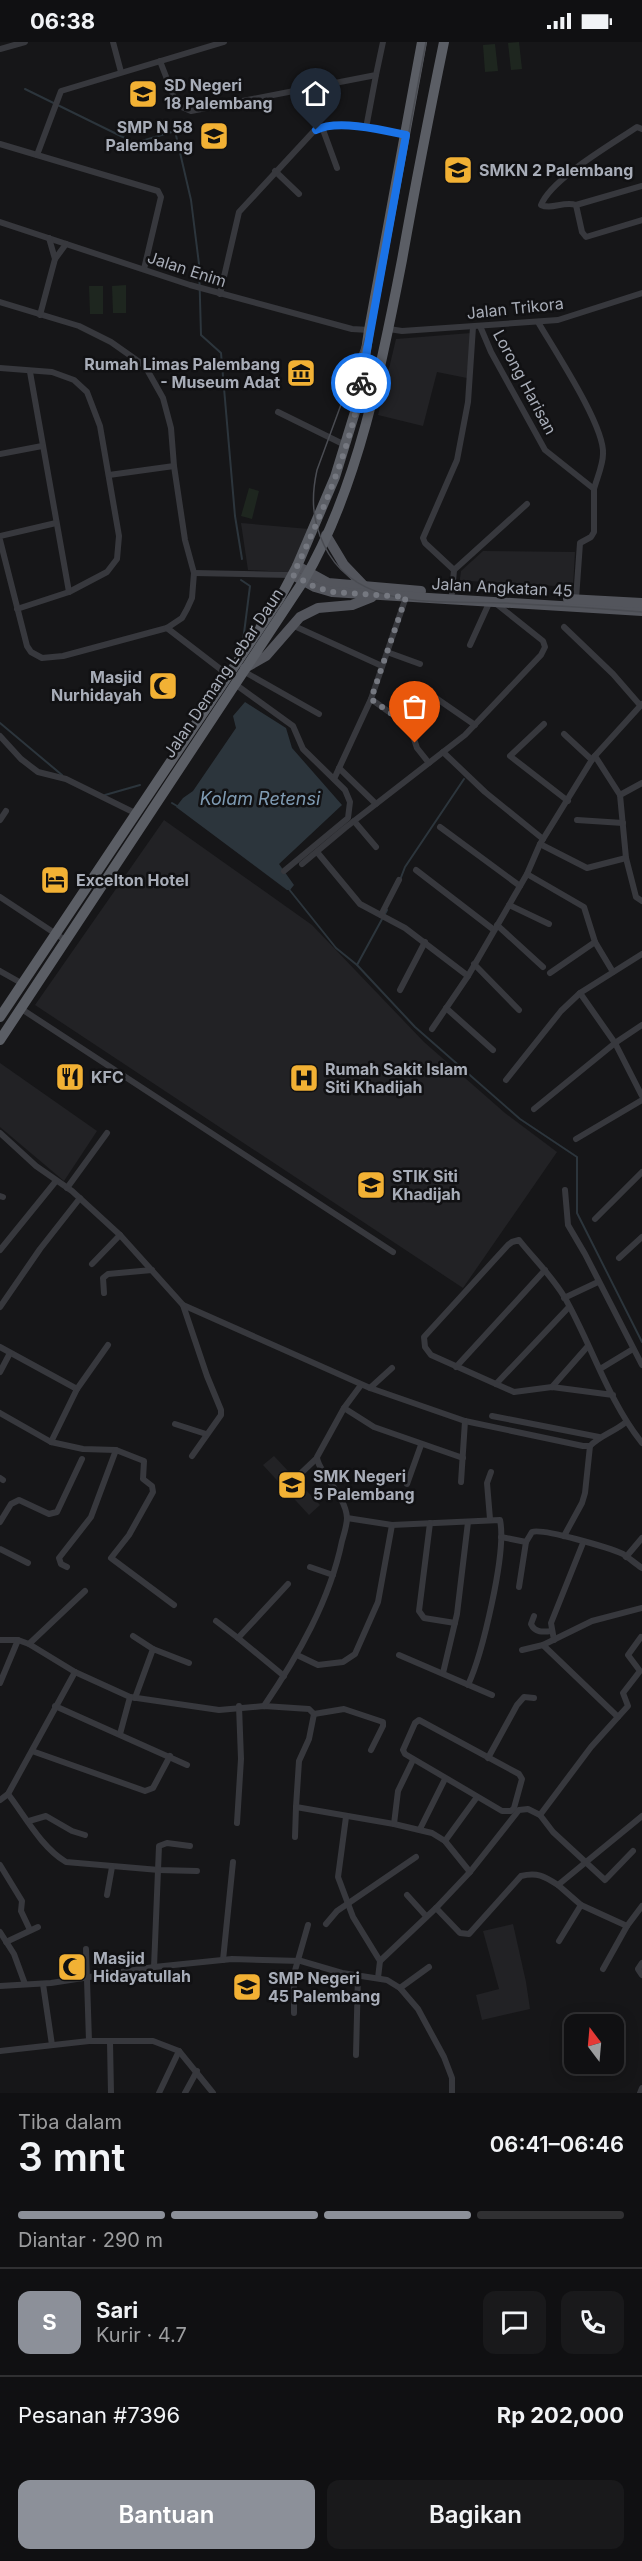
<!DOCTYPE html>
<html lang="id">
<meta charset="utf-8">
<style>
body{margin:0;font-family:Inter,sans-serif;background:#19191b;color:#f1f3f6;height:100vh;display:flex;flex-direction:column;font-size:22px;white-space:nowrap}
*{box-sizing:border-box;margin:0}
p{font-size:20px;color:#9c9d9f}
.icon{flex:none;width:33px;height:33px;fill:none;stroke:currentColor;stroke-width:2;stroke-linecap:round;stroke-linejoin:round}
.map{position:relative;height:2051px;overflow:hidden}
.sheet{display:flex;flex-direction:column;background:#101012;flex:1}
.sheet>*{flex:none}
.needle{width:39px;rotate:344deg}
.tools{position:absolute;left:564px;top:1972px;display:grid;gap:12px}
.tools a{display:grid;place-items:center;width:60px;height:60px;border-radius:12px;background:#101012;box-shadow:0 3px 15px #0003,0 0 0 2px #303032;font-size:30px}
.pin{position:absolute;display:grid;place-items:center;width:51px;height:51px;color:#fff;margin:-62px -26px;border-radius:50% 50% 50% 0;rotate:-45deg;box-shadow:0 0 6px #0007}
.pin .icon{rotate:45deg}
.courier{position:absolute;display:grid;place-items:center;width:60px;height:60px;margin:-30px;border:4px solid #1a73e8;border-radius:50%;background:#fff;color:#222;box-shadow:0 2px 8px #0007}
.head em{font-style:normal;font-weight:600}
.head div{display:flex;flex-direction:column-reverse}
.head{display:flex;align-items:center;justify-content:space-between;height:102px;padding:0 18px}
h1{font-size:39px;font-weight:600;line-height:45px}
.bar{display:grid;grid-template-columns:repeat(4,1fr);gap:9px 6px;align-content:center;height:72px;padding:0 18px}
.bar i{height:8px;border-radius:4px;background:#303032}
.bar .selected{background:#8c9099}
.bar p{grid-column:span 4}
.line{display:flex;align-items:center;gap:15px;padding:0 18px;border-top:2px solid #303032}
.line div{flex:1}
.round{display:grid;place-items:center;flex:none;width:63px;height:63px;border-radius:12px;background:#19191b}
.button{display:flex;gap:12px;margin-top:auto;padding:12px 18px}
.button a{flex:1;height:69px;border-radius:12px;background:#8c9099;color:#fff;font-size:24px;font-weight:600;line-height:69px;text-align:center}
.button a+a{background:#19191b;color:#f1f3f6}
.status{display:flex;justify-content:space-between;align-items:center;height:42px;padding:0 30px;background:#101012;direction:ltr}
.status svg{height:16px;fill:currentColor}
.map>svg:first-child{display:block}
</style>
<div class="status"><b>06:38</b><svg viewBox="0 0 49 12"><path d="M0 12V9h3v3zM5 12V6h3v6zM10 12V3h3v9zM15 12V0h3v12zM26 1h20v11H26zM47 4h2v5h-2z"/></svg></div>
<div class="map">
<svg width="642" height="2051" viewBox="0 0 642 2051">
<rect width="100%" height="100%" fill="#161618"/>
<g fill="#222225">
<polygon points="471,291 467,336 437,330 423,384 378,373 396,297"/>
<polygon points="241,481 309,487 289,530 248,528"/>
<polygon points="483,509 575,510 573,545 469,539 468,545 459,544 461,529"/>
<polygon points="164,778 312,883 424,1000 505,1071 557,1110 463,1246 35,963"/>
<polygon points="0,1021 97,1089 64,1139 0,1085"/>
<polygon points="274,1414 320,1463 309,1473 263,1423"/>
<polygon points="513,1882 526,1940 530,1967 482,1978 476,1953 499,1947 483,1889"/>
</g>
<g fill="#1e261f">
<polygon points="519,0 522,27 511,28 508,1"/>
<polygon points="495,2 498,29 485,30 483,3"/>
<polygon points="126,243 126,271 113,271 112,244"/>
<polygon points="89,244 103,244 103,272 90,272"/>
<polygon points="249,446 259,449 252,477 241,474"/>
</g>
<polygon fill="#2c353c" points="245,660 286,686 292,706 342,763 279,822 294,843 290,848 287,848 176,765 183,756 193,749 236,686 233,674"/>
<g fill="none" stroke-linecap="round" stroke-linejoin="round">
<g stroke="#2c353c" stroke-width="2">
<polyline points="25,47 135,101 175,89 191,158 199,222 201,293 221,311 235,474 242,517"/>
<polyline points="241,538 250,544 243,599"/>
<polyline points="0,681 62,733"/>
<polyline points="105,753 140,743"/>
<polyline points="172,761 177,764"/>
<polyline points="400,838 405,825 464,737"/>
<polyline points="288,846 336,906 357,923 415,985 520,1077 577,1115 577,1171 642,1300"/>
<polyline points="357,923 387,868"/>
</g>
<g stroke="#37383d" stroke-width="6">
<polyline points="113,0 121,30"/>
<polyline points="0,7 25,0"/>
<polyline points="160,19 177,63 191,69 376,33 383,0"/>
<polyline points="322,85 337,126"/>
<polyline points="366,86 376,33"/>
<path d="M642,87l-5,-2c-25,17 -86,52 -96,78 10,5 23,-4 35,0l66,-19"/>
<polyline points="0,102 158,149 161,155 144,227"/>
<polyline points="37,113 61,49 224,0"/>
<polyline points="275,129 299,152"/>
<polyline points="576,163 582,190 586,195 642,178"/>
<polyline points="0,180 190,243 352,287 369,288"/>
<polyline points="49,196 55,217"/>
<path d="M220,252l19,-82 74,-80c19,-14 71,-2 93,3"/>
<polyline points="0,260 79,284 111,300 145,324 163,356 171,386 174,424 185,498 194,531 192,556 187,567 182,576 167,586 63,614 42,616 31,610 27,604 0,498"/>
<polyline points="40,273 55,217 66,202"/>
<path d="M538,280c15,26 67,104 65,132 0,11 -6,24 -9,35"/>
<polyline points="480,284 491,310 545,408 594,447 594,490 591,495 580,501 576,557"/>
<polyline points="389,287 402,289 558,278 642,251"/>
<polyline points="0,326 52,330 74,338 87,350 100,384 119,494 117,517 107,530 69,550 17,567"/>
<polyline points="30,330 69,550"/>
<polyline points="278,370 345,403"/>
<polyline points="0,412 42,404"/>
<polyline points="109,433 174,424"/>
<polyline points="0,494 56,481"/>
<polyline points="454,528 527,462"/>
<polyline points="194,531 292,533"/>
<polyline points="452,551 454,528 425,501 423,496 457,418 468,360 473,285"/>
<polyline points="292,583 382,624"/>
<polyline points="564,585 613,632 640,663"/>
<polyline points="167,586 228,633"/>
<polyline points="470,603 490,559"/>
<polyline points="387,610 420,622"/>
<polyline points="243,629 319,672"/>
<polyline points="235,642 293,684 303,707 345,748 350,760 348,776 284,829"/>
<polyline points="411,647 433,654 475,683"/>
<polyline points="371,657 410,685 417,706 429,721"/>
<polyline points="544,682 510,714 568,759"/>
<polyline points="564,692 592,718"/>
<polyline points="0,694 21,717 38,730 66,737 135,771"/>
<polyline points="443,710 485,750 543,797"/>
<polyline points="595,714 620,753 626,816 636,855 642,859"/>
<polyline points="339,726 376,762"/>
<polyline points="334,737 371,657 406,555"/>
<polyline points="620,753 642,741"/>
<polyline points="0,778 6,769"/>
<polyline points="577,778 623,781"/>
<polyline points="354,779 376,805"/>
<polyline points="440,785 520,844"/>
<polyline points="540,802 587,826 626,816"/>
<polyline points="317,810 360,862 405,886 468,934"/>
<polyline points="302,822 345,786 465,693 541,613 545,605 543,599 494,560"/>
<polyline points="416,828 494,888"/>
<polyline points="527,832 584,865 595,900 613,930"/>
<polyline points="0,855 65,898"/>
<polyline points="509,863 549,882"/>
<polyline points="381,873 399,838"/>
<polyline points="497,883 543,925"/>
<polyline points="474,922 519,968"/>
<polyline points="0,929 23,942"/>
<polyline points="550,931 595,900"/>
<polyline points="400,948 425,900"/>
<polyline points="580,951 615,1001 642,1054"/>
<polyline points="20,966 393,1210"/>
<polyline points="446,966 493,1008"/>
<polyline points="432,987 468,934 527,832 540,802 593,716 642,662"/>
<polyline points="506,1038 561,969 580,951 642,912"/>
<polyline points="534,1067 615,1001 642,983"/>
<path d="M0,1091l36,33 36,25 48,44 63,70 187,83 95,33 118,25h7c11,-11 24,-14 36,-24"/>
<polyline points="576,1097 642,1058"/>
<polyline points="67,1146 107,1091"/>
<polyline points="565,1148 568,1183 585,1212 642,1323"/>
<polyline points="0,1154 3,1155"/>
<polyline points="595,1177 642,1130"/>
<polyline points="0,1208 56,1139"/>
<polyline points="619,1216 642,1195"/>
<polyline points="92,1222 120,1193"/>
<polyline points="104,1251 103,1236 108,1232 152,1228"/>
<polyline points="564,1256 598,1240"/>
<polyline points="183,1263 207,1334 221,1368 221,1373 192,1414"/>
<polyline points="0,1265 40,1207 80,1156"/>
<polyline points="0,1305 77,1347 51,1400"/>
<polyline points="456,1325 545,1228"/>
<polyline points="600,1327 633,1307"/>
<polyline points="0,1330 10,1311"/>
<polyline points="496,1342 569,1265"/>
<polyline points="552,1345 588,1304"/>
<polyline points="370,1346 392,1326"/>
<polyline points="77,1347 108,1303"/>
<path d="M613,1353l-61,-8 -38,5 -83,-37 -6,-8 -1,-10 84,-92 4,-3 7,-2c15,19 33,36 46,58 27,48 43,102 77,145"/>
<polyline points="344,1366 374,1385 463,1416"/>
<polyline points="0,1371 51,1400 83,1407 116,1408 144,1419 143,1437 152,1444 153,1450 129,1493 111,1516 174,1563"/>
<polyline points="492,1374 599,1395"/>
<polyline points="175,1382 206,1392"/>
<polyline points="298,1434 317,1416"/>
<polyline points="0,1436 3,1438"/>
<polyline points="461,1440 465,1379"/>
<polyline points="407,1442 421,1403"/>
<path d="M347,1476l45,7 108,-5c7,32 -18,135 -32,165"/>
<polyline points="490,1477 487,1441 491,1430"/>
<polyline points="0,1480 11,1462 19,1458 49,1472 57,1470 82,1417"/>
<polyline points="430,1481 419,1569 424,1576 455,1581"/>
<polyline points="564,1494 582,1461 585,1451 590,1404"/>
<path d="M501,1495l25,5 6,-10c11,-4 78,16 91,22 6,4 13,10 19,14"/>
<polyline points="0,1507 28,1521"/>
<polyline points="626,1515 642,1496"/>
<polyline points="67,1525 61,1522 59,1516 91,1475 116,1408"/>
<polyline points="310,1525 333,1533"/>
<polyline points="519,1545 526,1500"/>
<path d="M534,1574l-3,8c4,9 12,8 21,7"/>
<polyline points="216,1579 238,1596"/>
<polyline points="133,1594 153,1607"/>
<polyline points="0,1598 18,1598 29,1602 75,1630 130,1655 219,1668 264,1664 309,1667 314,1672 309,1697 299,1719 296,1765 394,1782 432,1791 445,1799 470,1830"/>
<polyline points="554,1598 551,1581 583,1501"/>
<polyline points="29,1602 85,1549"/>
<polyline points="522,1608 543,1603 592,1579 642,1566"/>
<polyline points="297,1613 318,1623 343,1620 355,1612 378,1560 392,1483"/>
<polyline points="399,1613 492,1653"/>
<polyline points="443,1631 457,1572 468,1480"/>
<polyline points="284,1634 238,1596 288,1542"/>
<polyline points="0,1641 18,1598"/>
<polyline points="135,1656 153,1607 189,1621"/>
<polyline points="55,1664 187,1723"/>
<path d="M264,1664c34,-50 66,-106 78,-165 2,-7 5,-16 5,-23 -1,-23 -30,-47 -30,-61l27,-49 17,-23"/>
<polyline points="314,1672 344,1667 383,1680 383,1684 371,1708"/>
<polyline points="618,1675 628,1664 623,1651 640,1629 628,1613 641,1595"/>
<polygon points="419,1678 519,1732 522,1737 514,1766 511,1769 502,1769 405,1712 403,1708 415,1681"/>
<polyline points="120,1692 130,1655"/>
<polyline points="32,1709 145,1749 153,1746 170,1714"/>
<polyline points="488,1716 517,1663 524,1655 534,1656"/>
<path d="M8,1752c17,22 33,53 58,68l93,8 38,1"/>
<polyline points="0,1758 8,1752 75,1630"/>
<polyline points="540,1773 591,1705 618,1675 543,1603"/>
<polyline points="346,1775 338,1835 353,1875 380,1919"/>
<polyline points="29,1779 46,1774 72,1789 85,1793"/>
<polyline points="237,1781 241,1717 239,1664"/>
<polyline points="394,1782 398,1749 413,1718"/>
<polyline points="420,1787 445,1737"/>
<polyline points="295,1795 296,1765"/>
<polyline points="445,1799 477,1755"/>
<polyline points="0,1823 22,1859 21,1869 30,1888"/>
<polyline points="558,1843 581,1863"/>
<polyline points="107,1853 112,1825"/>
<polyline points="407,1853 426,1874"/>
<path d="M436,1866l24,25 9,1 52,-58c16,-4 23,0 37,9l84,-69"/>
<polyline points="326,1882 337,1869 416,1815"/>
<polyline points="0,1890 14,1912 25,1942"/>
<polyline points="559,1899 581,1863 627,1884"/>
<polyline points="6,1900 38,1885"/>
<polyline points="86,1907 89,1999"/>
<polyline points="223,1918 233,1820"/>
<polyline points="642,1921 638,1927 642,1933"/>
<polyline points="154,1925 159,1804 167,1801 190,1804"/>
<polyline points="603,1927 627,1884 642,1864"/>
<polyline points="378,1936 380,1919 436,1866 470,1830 519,1768 528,1767 540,1773 553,1790 605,1838 633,1809"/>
<polyline points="43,1942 52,2003"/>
<polyline points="0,1944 51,1941 154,1925 232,1917 301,1919 342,1931 387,1938 400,1946 418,1967 444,2015 452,2036 452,2051"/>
<polyline points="400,1946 429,1925"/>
<polyline points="294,1971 294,1932 308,1883"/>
<polyline points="110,2000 111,2051"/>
<polyline points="0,2009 89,1999 153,1999 179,2009 213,2051"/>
<polyline points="356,2013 358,1933"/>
<polyline points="159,2051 179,2009"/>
<polyline points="185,2051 197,2029"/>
<polyline points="640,2051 642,2046"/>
</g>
<g stroke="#53555c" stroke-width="10">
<polyline points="326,493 344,523 365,545"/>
<polyline points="297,524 328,541 421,549"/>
<polyline points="293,533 315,545 332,550 642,569"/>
<polyline points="568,557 642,561"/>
<polyline points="245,626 266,614 300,575 318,566 352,563 372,555"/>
</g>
<g stroke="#5b5e65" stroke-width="10">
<polyline points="0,975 280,556 297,524 335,435 359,357 369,288 422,0"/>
<path d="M0,998l304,-460c54,-92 78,-216 98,-320 13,-73 27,-145 42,-218"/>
</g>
<path stroke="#4a4c52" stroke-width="1.5" d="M426,0l-51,270 -58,158c-6,27 -5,50 7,75 32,68 119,55 181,58 46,2 91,5 137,9"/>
</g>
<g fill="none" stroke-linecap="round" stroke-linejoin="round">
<path stroke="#757880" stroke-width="6" stroke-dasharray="0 10.8" d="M361,341c-9,63 -41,135 -68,192l22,12 17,5 74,5 -35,102 39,28 5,16"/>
<path stroke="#1a73e8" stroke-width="8" d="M316,88c21,-11 67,0 90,5l-45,248"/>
</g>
<defs>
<g id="school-square" transform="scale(1.5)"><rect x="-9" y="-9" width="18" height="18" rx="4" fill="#f2b134" stroke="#111113"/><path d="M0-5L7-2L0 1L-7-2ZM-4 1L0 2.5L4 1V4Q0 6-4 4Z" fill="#111"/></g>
<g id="museum-square" transform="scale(1.5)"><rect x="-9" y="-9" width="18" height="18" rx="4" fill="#f2b134" stroke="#111113"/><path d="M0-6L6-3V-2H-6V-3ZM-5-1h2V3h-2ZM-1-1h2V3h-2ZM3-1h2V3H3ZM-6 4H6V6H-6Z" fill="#111"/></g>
<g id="mosque-square" transform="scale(1.5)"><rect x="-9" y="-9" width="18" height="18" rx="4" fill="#f2b134" stroke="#111113"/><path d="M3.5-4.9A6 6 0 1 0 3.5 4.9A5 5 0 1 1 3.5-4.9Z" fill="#111"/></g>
<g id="hotel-square" transform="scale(1.5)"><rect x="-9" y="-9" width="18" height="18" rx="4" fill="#f2b134" stroke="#111113"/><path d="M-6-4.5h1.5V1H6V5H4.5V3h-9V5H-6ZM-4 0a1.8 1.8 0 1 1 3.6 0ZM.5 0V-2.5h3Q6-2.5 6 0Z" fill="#111"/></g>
<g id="restaurant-square" transform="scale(1.5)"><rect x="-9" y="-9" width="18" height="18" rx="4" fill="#f2b134" stroke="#111113"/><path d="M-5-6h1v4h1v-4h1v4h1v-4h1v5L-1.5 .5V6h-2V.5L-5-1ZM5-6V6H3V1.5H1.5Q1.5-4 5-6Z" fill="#111"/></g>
<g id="hospital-square" transform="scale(1.5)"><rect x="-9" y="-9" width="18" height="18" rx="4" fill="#f2b134" stroke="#111113"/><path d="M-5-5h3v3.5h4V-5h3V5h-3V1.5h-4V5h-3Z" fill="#111"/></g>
<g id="university-square" transform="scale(1.5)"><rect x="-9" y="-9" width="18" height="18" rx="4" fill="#f2b134" stroke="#111113"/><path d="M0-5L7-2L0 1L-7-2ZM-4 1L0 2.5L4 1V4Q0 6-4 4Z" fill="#111"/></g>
</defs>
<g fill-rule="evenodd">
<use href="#school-square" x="143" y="52"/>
<use href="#school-square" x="214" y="94"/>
<use href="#school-square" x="458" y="128"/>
<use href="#museum-square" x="301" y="331"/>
<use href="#mosque-square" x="163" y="644"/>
<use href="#hotel-square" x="55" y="838"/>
<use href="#restaurant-square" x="70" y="1035"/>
<use href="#hospital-square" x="304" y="1036"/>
<use href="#university-square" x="371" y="1143"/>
<use href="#school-square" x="292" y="1443"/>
<use href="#mosque-square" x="72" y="1925"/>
<use href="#school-square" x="247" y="1945"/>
</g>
<g text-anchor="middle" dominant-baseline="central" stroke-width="5" stroke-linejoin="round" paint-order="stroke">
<g font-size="16" font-weight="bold" fill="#a8adb8" stroke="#111113" text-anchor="start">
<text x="164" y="43">SD Negeri<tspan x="164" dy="18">18 Palembang</tspan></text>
<text x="193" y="85" text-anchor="end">SMP N 58<tspan x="193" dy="18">Palembang</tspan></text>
<text x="479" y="128">SMKN 2 Palembang</text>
<text x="280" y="322" text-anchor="end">Rumah Limas Palembang<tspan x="280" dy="18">- Museum Adat</tspan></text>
<text x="142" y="635" text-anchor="end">Masjid<tspan x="142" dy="18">Nurhidayah</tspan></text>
<text x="76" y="838">Excelton Hotel</text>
<text x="325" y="1027">Rumah Sakit Islam<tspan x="325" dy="18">Siti Khadijah</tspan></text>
<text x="91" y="1035">KFC</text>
<text x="392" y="1134">STIK Siti<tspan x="392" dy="18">Khadijah</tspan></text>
<text x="313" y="1434">SMK Negeri<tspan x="313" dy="18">5 Palembang</tspan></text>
<text x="93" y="1916">Masjid<tspan x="93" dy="18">Hidayatullah</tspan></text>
<text x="268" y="1936">SMP Negeri<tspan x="268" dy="18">45 Palembang</tspan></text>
</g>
<g font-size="16" fill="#a8adb8" stroke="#111113">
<text transform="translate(187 227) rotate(18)">Jalan Enim</text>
<text transform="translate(515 266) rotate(-6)">Jalan Trikora</text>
<text transform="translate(525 340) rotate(62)">Lorong Harisan</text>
<text transform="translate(502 545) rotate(3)">Jalan Angkatan 45</text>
<text transform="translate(223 631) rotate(-56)">Jalan Demang Lebar Daun</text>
</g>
<g font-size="18" font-style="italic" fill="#7f9bb3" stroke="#111113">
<text x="260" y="756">Kolam Retensi</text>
</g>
</g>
</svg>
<div class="tools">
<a><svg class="needle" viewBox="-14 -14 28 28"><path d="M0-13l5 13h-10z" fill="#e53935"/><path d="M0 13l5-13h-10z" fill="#9c9d9f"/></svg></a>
</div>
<div class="pin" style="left:415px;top:701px;background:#ea580c"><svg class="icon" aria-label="bag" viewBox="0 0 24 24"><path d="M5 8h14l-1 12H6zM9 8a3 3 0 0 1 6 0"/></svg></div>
<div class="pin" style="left:316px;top:88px;background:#1f2937"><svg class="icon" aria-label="home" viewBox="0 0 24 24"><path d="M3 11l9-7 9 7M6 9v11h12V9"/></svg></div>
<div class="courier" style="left:361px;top:341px"><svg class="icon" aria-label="bike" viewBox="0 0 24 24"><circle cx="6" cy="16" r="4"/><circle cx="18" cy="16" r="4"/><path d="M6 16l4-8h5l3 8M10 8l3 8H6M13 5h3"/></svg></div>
</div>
<section class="sheet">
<div class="head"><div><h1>3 mnt</h1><p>Tiba dalam</p></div><em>06:41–06:46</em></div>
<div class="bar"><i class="selected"></i><i class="selected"></i><i class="selected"></i><i></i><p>Diantar · 290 m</p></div>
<div class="line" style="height:108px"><b class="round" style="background:#8c9099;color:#fff">S</b><div><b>Sari</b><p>Kurir · 4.7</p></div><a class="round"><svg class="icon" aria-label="chat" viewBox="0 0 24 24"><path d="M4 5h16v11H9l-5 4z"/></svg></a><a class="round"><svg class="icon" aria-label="phone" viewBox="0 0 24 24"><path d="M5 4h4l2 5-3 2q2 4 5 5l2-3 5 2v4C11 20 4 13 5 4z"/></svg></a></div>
<div class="line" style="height:78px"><div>Pesanan #7396</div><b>Rp 202,000</b></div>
<div class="button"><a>Bantuan</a><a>Bagikan</a></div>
</section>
